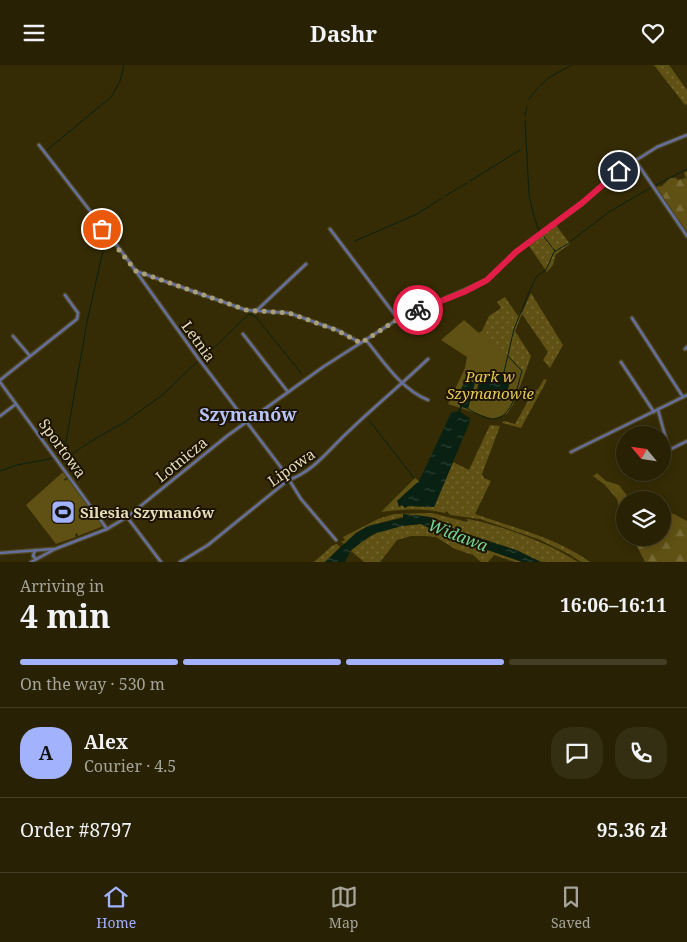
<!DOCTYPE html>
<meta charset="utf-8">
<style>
body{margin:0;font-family:"Noto Serif",serif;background:#342e13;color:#f1f3f6;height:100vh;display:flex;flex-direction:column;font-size:19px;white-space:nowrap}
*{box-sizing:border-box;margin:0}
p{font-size:16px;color:#a5a39a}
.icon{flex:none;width:28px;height:28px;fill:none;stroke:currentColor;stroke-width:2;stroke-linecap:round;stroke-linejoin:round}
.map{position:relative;height:497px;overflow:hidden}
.panel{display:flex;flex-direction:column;background:#282104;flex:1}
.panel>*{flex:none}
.needle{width:32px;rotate:299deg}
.controls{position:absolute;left:616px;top:361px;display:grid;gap:10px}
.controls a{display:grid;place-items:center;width:55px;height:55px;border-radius:50%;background:#282104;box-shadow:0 2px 12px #0003,0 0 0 1px #443e26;font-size:25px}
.pin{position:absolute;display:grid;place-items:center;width:42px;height:42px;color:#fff;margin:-21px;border:2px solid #fff;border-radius:50%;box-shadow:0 1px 5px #0007}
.courier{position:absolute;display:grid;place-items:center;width:50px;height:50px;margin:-25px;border:4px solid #e11d48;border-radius:50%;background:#fff;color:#222;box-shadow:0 1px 6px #0007}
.overview em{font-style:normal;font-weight:700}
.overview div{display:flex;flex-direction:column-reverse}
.overview{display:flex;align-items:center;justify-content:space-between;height:85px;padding:0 20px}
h1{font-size:32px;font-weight:700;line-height:38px}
.bar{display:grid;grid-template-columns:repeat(4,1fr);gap:8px 5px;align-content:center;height:60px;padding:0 20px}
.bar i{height:6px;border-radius:4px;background:#443e26}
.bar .active{background:#a2b2fd}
.bar p{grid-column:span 4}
.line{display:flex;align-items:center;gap:12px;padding:0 20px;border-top:1px solid #443e26}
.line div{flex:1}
.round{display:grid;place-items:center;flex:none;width:52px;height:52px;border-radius:20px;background:#342e13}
header{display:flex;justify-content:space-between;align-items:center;height:65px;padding:0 20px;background:#282104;font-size:22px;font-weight:700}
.menu{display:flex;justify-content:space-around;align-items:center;height:70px;border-top:1px solid #443e26;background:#282104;font-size:14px;color:#a5a39a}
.menu a{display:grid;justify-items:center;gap:2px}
.menu .active{color:#a2b2fd}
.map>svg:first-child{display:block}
</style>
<header><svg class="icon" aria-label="menu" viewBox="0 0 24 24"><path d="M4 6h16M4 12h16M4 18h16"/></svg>Dashr<svg class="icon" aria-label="heart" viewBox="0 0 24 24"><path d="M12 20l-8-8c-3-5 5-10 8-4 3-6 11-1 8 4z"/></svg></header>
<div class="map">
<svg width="687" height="497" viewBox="0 0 687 497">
<defs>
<pattern id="grass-dots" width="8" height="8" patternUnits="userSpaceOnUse" patternTransform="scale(1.25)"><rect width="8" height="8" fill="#5f5013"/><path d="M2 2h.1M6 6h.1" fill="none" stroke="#766933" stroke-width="1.8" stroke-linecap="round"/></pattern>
<pattern id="forest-firs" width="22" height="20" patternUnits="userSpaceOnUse" patternTransform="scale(1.25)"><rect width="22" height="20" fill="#5f5013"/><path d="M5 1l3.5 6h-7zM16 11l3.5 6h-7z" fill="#766933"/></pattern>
<pattern id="water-ripples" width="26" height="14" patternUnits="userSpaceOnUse" patternTransform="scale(1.25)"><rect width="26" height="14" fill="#092112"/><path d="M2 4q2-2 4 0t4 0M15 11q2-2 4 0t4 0" fill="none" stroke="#2d4133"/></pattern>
</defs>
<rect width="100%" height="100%" fill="#352c05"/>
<g fill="url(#grass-dots)">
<polygon points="654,0 669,0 687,25 687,39 685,40"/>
<polygon points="556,160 570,179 556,189 553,200 547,207 529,181"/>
<polygon points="531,228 563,280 550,303 543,295 548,287 522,249 515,266 531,291 525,308 478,268 482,266 489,251 501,243 497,237 505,232 518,251 521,247 522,248"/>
<polygon points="544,314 547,315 521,363 502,358 504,356 515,359 532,329 539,323"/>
<path d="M490,360l10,1 -18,48 2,4 7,3 -16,33c39,14 80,23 115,48h-9l-12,-8 -31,-15 -58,-20 -30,-4 -3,-4 -2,2c-20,-5 -43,-4 -64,-1l34,-34 4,3 -22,20 2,5 3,-1 3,3 3,-2 26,1 19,-45 16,8z"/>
<path d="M432,448l35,9 1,-2 -2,-1h2c33,6 83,25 110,43h-37l-25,-12 -58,-19 -28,-14 -13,-2 -11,1 -38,10 -12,7 -12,11 -3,-2 4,-2 -2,-3 35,-18 16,-5z"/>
<path d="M421,459l35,17 26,7 40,14h-7l-21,-7 -6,7h-7l-8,-7 -18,-6 -19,-12 -10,-1h-15l-14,4 -17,22h-16l-13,-11c21,-20 41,-25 70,-27z"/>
<polygon points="337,479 340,482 325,497 314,497 333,480"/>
</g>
<g fill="url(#forest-firs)">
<polygon points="687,106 687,168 656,122 662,121 670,113 676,113 678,115 686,113 684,108"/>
<polygon points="597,408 606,416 619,420 628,432 624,435 625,457 620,446 617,434 605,420 593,411"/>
<polygon points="663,448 674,449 687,456 687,497 645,497 633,473 662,472"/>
</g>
<g fill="#5f5013">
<polygon points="464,255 525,308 513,340 507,349 493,354 448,339 465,303 467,292 441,275"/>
<polygon points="63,407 67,412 64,414 65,416 68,414 102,460 101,462 78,471 77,468 75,469 76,472 56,479 26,440"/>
</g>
<g fill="url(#water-ripples)">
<polygon points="500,307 509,308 512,310 506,331 478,330 477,325 480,312"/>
<polygon points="465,314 475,318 468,344 462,342 460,347 470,353 469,359 435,440 434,442 408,441 405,443 402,440 399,442 397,436 419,416 451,348 458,346 460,342 458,332"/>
<polygon points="403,449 430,452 458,466 516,485 541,497 522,497 482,483 456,476 421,459 402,461 373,469 351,485 345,497 325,497 356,468 368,461 403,453"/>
</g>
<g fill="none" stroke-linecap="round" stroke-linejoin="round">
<g stroke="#092112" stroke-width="1">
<path d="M529,34c14,-20 23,-23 43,-34"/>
<polyline points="525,51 527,41"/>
<polyline points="525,56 529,129 533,148 539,166"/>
<polyline points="52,93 46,86 111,32 120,16 124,0"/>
<polyline points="54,96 82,133"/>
<polyline points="470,116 520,85"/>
<polyline points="656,120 687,104"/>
<polyline points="445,131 467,118"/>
<polyline points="544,172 555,186"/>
<polyline points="355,176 417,149 442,133"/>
<polyline points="571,176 609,147 652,122"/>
<polyline points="202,294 249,249 255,251 301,308"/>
<polyline points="504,307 514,264 533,218 537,211 546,205 554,187 569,178"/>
<path d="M468,344c7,4 18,10 25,10 21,-1 24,-33 29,-48l-14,-15"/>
<polyline points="369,355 414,413"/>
<polyline points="64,388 87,257 106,172"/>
<polyline points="60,392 70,390 93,375 125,357 161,331 197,297"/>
<polyline points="0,406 17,400 54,393"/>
</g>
<g stroke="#514822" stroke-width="5">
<g id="street">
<polyline points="39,80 125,191 198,293 283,405 301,434 336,475"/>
<polyline points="635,95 687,171"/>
<polyline points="330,164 398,254"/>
<polyline points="136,206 246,245 289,248 337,265 361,278"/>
<polyline points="255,247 306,199"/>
<polyline points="632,253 683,332"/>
<polyline points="243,269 288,327"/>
<polyline points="13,271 30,291"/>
<path d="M366,275c18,22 35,49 62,60"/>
<polyline points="685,284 687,282"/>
<polyline points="621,297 654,347"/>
<polyline points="0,315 77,254 78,248 65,230"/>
<polyline points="0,317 107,464"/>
<polyline points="658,345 669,385 687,376"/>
<polyline points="0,351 16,339"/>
<polyline points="571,387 687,330"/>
<polyline points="127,452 161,497"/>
<polyline points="35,485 33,491 36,494"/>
<polyline points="0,488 53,484"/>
<polyline points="31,497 55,484 107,464 127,452 227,371 323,302 398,254 487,215 516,187 583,138 619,106 657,82 687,70"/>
<path d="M180,497l28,-17 79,-64c29,-11 41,-31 62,-50 26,-25 53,-47 79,-72"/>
</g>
</g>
<use href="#street" stroke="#656f9d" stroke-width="2.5"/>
</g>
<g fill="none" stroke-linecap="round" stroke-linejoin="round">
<polyline stroke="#a99f7b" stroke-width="5" stroke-dasharray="0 9" points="102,164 136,206 246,245 289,248 336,265 361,278 398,254 418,245"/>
<polyline stroke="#e11d48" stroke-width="6" points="418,245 464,227 487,215 516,187 582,138 619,106"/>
</g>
<defs>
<g id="stadium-square" transform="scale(1.25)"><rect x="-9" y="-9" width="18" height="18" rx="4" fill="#a2b2fd" stroke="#1c1400"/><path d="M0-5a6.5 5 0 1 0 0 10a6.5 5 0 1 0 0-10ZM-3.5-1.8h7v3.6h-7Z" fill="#111"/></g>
</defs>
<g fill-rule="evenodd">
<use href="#stadium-square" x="63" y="447"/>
</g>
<g text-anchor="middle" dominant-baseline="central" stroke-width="4" stroke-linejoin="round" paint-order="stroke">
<g font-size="15" fill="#e7ddbb" stroke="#1c1400">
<text transform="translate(199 276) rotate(54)">Letnia</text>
<text transform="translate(63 383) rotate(54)">Sportowa</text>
<text transform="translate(181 394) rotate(-39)">Lotnicza</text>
<text transform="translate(291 402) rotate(-35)">Lipowa</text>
</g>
<g font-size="15" font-style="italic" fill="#e5c858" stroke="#1c1400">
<text x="490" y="311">Park w<tspan x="490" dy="17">Szymanowie</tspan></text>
</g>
<g font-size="15" font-weight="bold" fill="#e7ddbb" stroke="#1c1400" text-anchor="start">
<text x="80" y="447">Silesia Szymanów</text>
</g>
<g font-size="16" font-style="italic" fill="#73d999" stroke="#1c1400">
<text transform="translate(458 470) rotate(21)">Widawa</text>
</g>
<g font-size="18" font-weight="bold" fill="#b8c5fd" stroke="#1c1400">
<text x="248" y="349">Szymanów</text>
</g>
</g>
</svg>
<div class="controls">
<a><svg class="needle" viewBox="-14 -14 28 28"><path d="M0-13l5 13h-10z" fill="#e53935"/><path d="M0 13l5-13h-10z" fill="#a5a39a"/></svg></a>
<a><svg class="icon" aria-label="layers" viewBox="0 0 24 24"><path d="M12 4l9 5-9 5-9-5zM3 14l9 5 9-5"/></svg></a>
</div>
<div class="pin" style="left:102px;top:164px;background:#ea580c"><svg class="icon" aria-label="bag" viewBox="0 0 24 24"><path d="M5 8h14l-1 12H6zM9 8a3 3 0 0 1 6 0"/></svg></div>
<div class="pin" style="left:619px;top:106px;background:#1f2937"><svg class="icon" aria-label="home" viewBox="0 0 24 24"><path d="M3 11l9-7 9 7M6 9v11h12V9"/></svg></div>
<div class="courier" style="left:418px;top:245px"><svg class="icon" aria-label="bike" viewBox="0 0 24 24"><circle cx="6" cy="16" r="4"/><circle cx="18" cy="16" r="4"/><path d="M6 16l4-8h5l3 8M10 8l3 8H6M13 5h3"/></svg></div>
</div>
<section class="panel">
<div class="overview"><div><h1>4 min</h1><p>Arriving in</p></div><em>16:06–16:11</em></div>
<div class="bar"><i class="active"></i><i class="active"></i><i class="active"></i><i></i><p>On the way · 530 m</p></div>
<div class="line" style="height:90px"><b class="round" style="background:#a2b2fd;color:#111">A</b><div><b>Alex</b><p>Courier · 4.5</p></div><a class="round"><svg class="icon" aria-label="chat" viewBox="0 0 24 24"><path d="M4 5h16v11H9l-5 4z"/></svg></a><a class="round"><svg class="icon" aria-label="phone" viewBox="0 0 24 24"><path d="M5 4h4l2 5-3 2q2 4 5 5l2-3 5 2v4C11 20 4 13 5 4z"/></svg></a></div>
<div class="line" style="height:65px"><div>Order #8797</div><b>95.36 zł</b></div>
</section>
<nav class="menu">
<a class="active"><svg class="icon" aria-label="home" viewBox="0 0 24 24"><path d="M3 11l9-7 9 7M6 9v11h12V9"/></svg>Home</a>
<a><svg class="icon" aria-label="map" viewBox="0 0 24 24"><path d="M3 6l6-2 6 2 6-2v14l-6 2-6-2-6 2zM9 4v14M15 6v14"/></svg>Map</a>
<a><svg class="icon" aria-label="saved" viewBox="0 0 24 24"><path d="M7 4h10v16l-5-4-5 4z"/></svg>Saved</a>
</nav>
